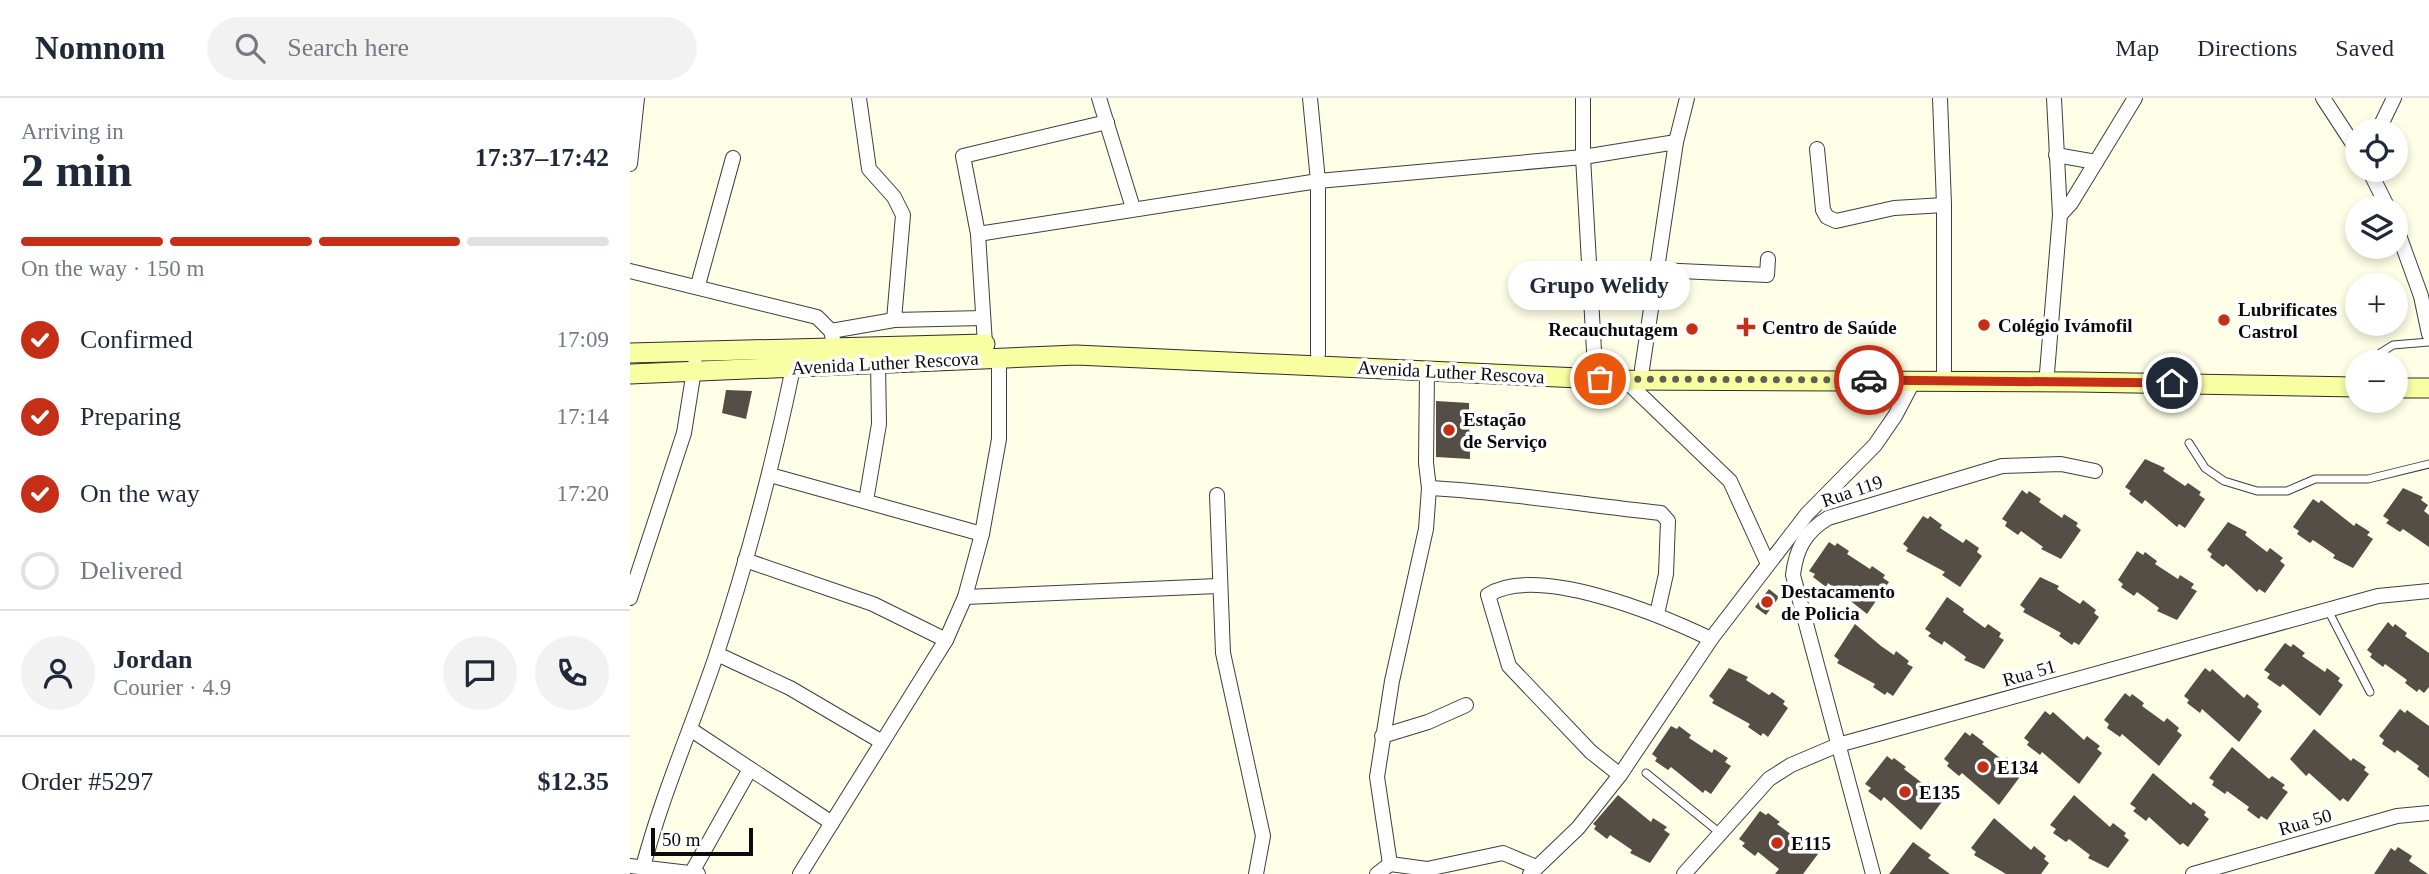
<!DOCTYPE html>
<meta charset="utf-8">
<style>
body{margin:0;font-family:"Times New Roman",serif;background:#f2f2f3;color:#1f2937;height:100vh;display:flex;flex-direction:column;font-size:26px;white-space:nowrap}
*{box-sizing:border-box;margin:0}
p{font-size:23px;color:#747a83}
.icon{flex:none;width:38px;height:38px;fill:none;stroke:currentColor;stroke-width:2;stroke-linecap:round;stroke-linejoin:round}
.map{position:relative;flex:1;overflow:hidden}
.side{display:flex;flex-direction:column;background:#fff;width:630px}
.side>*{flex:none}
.controls{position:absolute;left:1715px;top:21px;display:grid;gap:14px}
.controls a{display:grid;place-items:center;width:63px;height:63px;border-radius:50%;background:#fff;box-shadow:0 4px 10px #0003;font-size:35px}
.scale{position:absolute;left:21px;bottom:18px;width:102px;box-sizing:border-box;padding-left:7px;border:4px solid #0b0b0b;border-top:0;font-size:19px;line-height:24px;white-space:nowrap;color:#0b0b0b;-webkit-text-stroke:5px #fff;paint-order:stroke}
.pin{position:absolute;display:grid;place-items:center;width:60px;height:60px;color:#fff;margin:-30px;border:4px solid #fff;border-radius:50%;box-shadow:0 2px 7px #0007}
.courier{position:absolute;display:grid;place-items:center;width:70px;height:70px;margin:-35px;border:5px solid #c52f18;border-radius:50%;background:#fff;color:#222;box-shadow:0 2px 9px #0007}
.bubble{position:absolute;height:49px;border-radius:24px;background:#fff;box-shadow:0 4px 10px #0003;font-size:23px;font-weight:700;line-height:49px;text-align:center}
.head em{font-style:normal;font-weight:700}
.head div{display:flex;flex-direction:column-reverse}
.head{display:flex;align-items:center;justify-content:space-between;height:119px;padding:0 21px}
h1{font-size:46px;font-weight:700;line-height:52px}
.bar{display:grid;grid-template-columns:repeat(4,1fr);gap:10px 7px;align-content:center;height:84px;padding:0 21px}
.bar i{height:9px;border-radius:5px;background:#e0e1e3}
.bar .selected{background:#c52f18}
.bar p{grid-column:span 4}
.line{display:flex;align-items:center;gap:18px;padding:0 21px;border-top:2px solid #e0e1e3}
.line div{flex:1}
.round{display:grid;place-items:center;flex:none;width:74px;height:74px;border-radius:37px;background:#f2f2f3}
ol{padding:0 21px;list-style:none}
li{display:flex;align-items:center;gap:21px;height:77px}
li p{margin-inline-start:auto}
li .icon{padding:7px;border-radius:50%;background:#c52f18;color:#fff;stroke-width:4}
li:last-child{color:#747a83}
li i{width:38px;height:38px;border:4px solid #e0e1e3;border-radius:50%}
header{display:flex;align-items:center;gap:42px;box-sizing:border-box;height:98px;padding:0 35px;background:#fff;border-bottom:2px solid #e0e1e3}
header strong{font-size:33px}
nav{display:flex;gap:38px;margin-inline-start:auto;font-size:24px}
.search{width:490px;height:63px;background:#f2f2f3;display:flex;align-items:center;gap:18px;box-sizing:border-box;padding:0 24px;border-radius:38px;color:#747a83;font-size:26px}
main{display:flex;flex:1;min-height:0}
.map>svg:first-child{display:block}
</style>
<header>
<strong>Nomnom</strong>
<div class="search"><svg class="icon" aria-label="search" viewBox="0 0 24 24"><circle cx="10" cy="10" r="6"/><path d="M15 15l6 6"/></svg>Search here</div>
<nav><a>Map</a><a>Directions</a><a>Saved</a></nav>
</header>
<main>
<section class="side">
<div class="head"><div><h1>2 min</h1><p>Arriving in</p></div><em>17:37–17:42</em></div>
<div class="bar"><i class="selected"></i><i class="selected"></i><i class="selected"></i><i></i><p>On the way · 150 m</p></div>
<ol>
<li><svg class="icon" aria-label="check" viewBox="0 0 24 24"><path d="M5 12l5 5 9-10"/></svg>Confirmed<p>17:09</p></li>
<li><svg class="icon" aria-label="check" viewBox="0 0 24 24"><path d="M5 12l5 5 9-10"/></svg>Preparing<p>17:14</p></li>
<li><svg class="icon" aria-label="check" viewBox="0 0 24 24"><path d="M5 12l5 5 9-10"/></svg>On the way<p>17:20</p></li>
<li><i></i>Delivered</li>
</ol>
<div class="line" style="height:126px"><a class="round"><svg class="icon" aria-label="person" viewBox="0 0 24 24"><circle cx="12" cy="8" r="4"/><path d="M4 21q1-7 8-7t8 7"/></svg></a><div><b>Jordan</b><p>Courier · 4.9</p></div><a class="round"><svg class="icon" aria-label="chat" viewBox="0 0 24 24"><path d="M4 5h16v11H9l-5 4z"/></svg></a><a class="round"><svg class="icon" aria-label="phone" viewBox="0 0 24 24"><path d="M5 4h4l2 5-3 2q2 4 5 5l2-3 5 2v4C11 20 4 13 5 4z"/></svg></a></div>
<div class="line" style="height:91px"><div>Order #5297</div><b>$12.35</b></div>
</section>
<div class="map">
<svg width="1799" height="776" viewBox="0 0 1799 776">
<rect width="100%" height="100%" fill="#ffffe8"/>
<g fill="#544e46">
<polygon points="96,292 122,293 116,321 92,315"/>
<polygon points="806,303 839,305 840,361 806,359"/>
<polygon points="1515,361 1535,370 1533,373 1555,388 1558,385 1571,394 1569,397 1575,401 1555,430 1549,426 1547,429 1515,402 1512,406 1499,396 1501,393 1495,389"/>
<polygon points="1773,390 1793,399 1791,402 1798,407 1794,413 1799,417 1799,449 1773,431 1770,434 1756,425 1759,422 1753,418"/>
<polygon points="1392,392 1397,396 1399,393 1411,401 1409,404 1432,420 1434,416 1448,425 1446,428 1451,432 1431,461 1411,451 1413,449 1391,433 1388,437 1375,428 1377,424 1372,421"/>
<polygon points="1683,401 1689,405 1691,402 1724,428 1726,425 1740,434 1737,437 1743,441 1723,470 1703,460 1705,457 1683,442 1680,445 1667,436 1669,433 1663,429"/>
<polygon points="1293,418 1298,421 1300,418 1312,427 1310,430 1333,445 1336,441 1349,450 1347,454 1352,458 1330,489 1312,477 1315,474 1276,453 1278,450 1273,446"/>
<polygon points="1598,424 1617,434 1615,437 1637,454 1640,450 1653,460 1650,463 1655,467 1635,495 1629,491 1627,494 1596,466 1593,469 1580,459 1582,456 1577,452"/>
<polygon points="1199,444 1205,448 1207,445 1219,453 1217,456 1240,471 1242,468 1255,477 1253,480 1259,484 1237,516 1198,485 1196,489 1183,479 1185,476 1179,473"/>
<polygon points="1507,453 1513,457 1515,454 1527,463 1525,466 1548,481 1550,477 1564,486 1561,490 1567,493 1547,522 1527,513 1529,510 1507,494 1504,498 1491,489 1493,486 1488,482"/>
<polygon points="1410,479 1429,488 1427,491 1450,506 1453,502 1466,512 1464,515 1469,519 1449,547 1444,544 1442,547 1429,538 1431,535 1393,514 1395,511 1390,507"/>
<polygon points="1139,491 1149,499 1136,517 1125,509"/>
<polygon points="1317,499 1334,511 1333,514 1355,530 1358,526 1371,535 1369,539 1374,542 1354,571 1334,562 1336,559 1314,543 1312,547 1298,538 1301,535 1295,531"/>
<polygon points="1758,524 1763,529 1765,526 1777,535 1775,538 1799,555 1799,589 1794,595 1789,591 1787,594 1775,585 1777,582 1755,566 1753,569 1740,559 1742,556 1737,552"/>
<polygon points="1225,526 1251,548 1264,557 1266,553 1279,563 1277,566 1283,569 1263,598 1257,594 1255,597 1243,589 1245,586 1207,565 1209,562 1204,558"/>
<polygon points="1655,545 1661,549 1663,546 1675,555 1672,558 1695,574 1697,570 1710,580 1708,583 1713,587 1690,618 1653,586 1650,589 1637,580 1640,576 1634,572"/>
<polygon points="1099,570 1118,579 1116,582 1139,597 1142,594 1155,603 1153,606 1158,610 1138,639 1133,635 1131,638 1118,629 1120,626 1082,605 1084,602 1079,598"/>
<polygon points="1575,570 1580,574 1582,571 1614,600 1617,596 1629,606 1627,609 1632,613 1609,644 1572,611 1570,615 1557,605 1559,602 1554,598"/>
<polygon points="1495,595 1500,599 1502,596 1514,605 1512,608 1534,624 1537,620 1549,630 1547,633 1552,637 1529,668 1492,636 1490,639 1477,630 1479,626 1474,622"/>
<polygon points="1770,611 1775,615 1777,612 1799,628 1799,680 1787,671 1789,668 1767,652 1765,655 1752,646 1754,642 1749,638"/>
<polygon points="1415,613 1420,617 1423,614 1454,642 1457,638 1470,648 1467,651 1472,655 1449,686 1412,654 1410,657 1397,647 1399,644 1394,640"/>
<polygon points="1041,628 1047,631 1049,628 1061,637 1059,640 1082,655 1084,651 1098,660 1095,664 1101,668 1081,696 1075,692 1073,695 1041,669 1038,672 1025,663 1027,660 1022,656"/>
<polygon points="1684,631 1721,663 1723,660 1736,669 1734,672 1739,676 1718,704 1713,700 1710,703 1679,675 1676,678 1660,661"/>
<polygon points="1335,634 1340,638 1342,635 1354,644 1352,646 1374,663 1377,659 1389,669 1387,672 1392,676 1369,707 1332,675 1329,678 1317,668 1319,665 1314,661"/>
<polygon points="1602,649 1639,681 1642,678 1655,687 1652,690 1658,694 1637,722 1631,718 1629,721 1617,712 1619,709 1597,693 1595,696 1582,687 1584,683 1579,680"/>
<polygon points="1257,658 1262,662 1264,660 1276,669 1274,671 1296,688 1298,684 1311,694 1309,697 1314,701 1291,732 1254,699 1251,703 1238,693 1241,690 1235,686"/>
<polygon points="1523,675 1561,707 1563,704 1576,714 1574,717 1579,721 1558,749 1553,745 1550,747 1519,719 1516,723 1503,713 1506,710 1500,706"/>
<polygon points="988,697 1021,724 1023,720 1037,729 1034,732 1040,736 1020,765 1000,755 1002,752 980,737 977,741 964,731 966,728 963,726"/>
<polygon points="1444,697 1480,729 1483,725 1496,735 1494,738 1499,742 1478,770 1458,760 1460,757 1439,741 1436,744 1423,735 1426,731 1420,727"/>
<polygon points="1130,713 1136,717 1138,715 1150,724 1147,726 1170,743 1172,739 1185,749 1183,752 1188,756 1173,776 1145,776 1149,771 1128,754 1125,758 1112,748 1115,745 1109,741"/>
<polygon points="1364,720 1401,752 1404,748 1416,758 1414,761 1419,765 1411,776 1376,776 1344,757 1346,754 1341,750"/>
<polygon points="1283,744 1301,757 1298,760 1320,776 1259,776"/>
<polygon points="1768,749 1782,758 1779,763 1798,776 1744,776 1761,750 1765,753"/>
</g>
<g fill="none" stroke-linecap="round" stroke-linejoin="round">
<g stroke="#3e3e3e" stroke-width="9">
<g id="service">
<polyline points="1736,264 1763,247 1799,244"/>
<polyline points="1722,276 1727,271"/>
<polyline points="1559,345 1575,370 1594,383 1627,393 1657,393 1685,381 1738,381 1799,366"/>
<polyline points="1698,512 1740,594"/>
<polyline points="1016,675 1090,735"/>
</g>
</g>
<g stroke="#3e3e3e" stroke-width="16">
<g id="minor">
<polyline points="229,0 239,71 264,99 273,117 264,222 353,220"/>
<polyline points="469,0 503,110"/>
<polyline points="680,0 688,83 688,256"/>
<polyline points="953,0 953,59 965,270"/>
<polyline points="1310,0 1314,107 1314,273"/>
<polyline points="1693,0 1727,52"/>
<polyline points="1748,33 1764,0"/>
<polyline points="1187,51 1193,112 1197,119 1206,123 1264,110 1314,107"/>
<polyline points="1426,57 1466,64"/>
<polyline points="0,66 7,0"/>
<polyline points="1739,72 1758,110"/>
<polyline points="1430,117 1441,105 1505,0"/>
<polyline points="1766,129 1791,198 1799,236"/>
<polyline points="348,136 688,83 953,59 1046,44"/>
<polyline points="1028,172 1137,177 1138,161"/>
<polyline points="0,173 187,219 201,233 205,250"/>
<polyline points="68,187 103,60"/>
<polyline points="201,233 264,222"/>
<polyline points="355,246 348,136 333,58 477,24"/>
<polyline points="1012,271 1046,44 1057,0"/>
<polyline points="1417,275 1430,117 1424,0"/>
<polyline points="995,282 1100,383 1138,466"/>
<polyline points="140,377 352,436"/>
<path d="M799,390c78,4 155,17 232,25l7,8 -2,53 -9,40"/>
<polyline points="587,397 593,555 633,738 626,776"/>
<polyline points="236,403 249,326 248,265"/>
<polyline points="115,462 243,506 316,542"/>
<polyline points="335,499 588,488"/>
<polyline points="0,500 54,335 65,266"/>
<polyline points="87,556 160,590 252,644"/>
<polyline points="60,631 202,725"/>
<polyline points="752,638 798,624 836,607"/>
<path d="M990,677l-29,-23 -82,-86 -21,-71c50,-32 175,21 223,44"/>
<polyline points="760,766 797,771 873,755 906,769"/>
<polyline points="0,768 68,776"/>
<path d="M13,769c19,-72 49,-140 73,-211 31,-94 57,-191 77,-288"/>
<polyline points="62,774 120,671"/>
<polyline points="170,776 316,542 335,499 352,436 369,341 369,258"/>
<polyline points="747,776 760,766 747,679 762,583 796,431 799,390 796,365 797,274"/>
<polyline points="900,776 948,730 990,677 1081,541 1177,416 1245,347 1265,318 1284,282"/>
<polyline points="1054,776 1139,681 1161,667 1208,647 1748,498 1799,493"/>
<path d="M1243,776l-80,-299c3,-26 12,-43 35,-57l174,-52 59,-2 34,7"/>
<polyline points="1563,776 1767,718 1799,715"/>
</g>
</g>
<g stroke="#2d2d2d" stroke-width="21">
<g id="secondary">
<polyline points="0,255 355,246"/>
<polyline points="0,276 446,257 995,282 1447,284 1727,289"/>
<polyline points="1766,290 1799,290"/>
</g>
</g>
<use href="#service" stroke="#fff" stroke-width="7"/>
<use href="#minor" stroke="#fff" stroke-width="14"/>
<use href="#secondary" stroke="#f8ffa3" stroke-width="19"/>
</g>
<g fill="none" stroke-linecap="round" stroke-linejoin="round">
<polyline stroke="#606058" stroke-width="7" stroke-dasharray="0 12.6" points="970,281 1239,282"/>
<polyline stroke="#c52f18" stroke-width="9" points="1239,282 1542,285"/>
</g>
<g fill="#c52f18" stroke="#fff" stroke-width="2.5">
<circle cx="1594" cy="222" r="7"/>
<circle cx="1354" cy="227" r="7"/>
<path d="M1112.5 218.5h7v7h7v7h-7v7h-7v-7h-7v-7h7z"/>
<circle cx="1062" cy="231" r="7"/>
<circle cx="819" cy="332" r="7"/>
<circle cx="1137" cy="504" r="7"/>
<circle cx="1353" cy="669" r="7"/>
<circle cx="1275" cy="694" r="7"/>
<circle cx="1147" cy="745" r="7"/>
</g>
<g text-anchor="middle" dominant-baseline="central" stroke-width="7" stroke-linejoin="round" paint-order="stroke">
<g font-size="19" font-weight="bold" fill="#0b0b0b" stroke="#fff" text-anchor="start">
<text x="1608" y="211">Lubrificates<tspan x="1608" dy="22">Castrol</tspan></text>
<text x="1368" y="227">Colégio Ivámofil</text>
<text x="1132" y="229">Centro de Saúde</text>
<text x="1048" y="231" text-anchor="end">Recauchutagem</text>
<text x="833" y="321">Estação<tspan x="833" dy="22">de Serviço</tspan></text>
<text x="1151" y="493">Destacamento<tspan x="1151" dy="22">de Policia</tspan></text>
<text x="1367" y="669">E134</text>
<text x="1289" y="694">E135</text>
<text x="1161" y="745">E115</text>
</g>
<g font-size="19" fill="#0b0b0b" stroke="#fff">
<text transform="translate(255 265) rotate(-3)">Avenida Luther Rescova</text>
<text transform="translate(821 274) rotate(3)">Avenida Luther Rescova</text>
<text transform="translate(1222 393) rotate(-19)">Rua 119</text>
<text transform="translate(1399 575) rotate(-16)">Rua 51</text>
<text transform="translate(1675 724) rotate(-16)">Rua 50</text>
</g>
</g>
</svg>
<div class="controls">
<a><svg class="icon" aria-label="locate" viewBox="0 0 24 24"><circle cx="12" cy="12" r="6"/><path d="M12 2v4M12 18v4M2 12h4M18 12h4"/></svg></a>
<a><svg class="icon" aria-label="layers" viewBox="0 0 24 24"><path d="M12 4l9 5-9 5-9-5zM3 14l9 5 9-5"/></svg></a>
<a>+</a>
<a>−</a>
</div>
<div class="scale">50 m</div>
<div class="pin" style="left:970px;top:281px;background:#ea580c"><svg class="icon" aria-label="bag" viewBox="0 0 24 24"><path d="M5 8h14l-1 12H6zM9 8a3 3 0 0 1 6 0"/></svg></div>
<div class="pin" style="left:1542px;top:285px;background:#1f2937"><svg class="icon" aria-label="home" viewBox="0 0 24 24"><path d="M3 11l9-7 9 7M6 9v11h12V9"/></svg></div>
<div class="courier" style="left:1239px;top:282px"><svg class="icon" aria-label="car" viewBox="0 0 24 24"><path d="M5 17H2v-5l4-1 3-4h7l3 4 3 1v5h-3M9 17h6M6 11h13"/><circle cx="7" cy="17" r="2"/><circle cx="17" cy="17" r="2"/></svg></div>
<div class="bubble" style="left:878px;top:163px;width:182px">Grupo Welidy</div>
</div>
</main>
